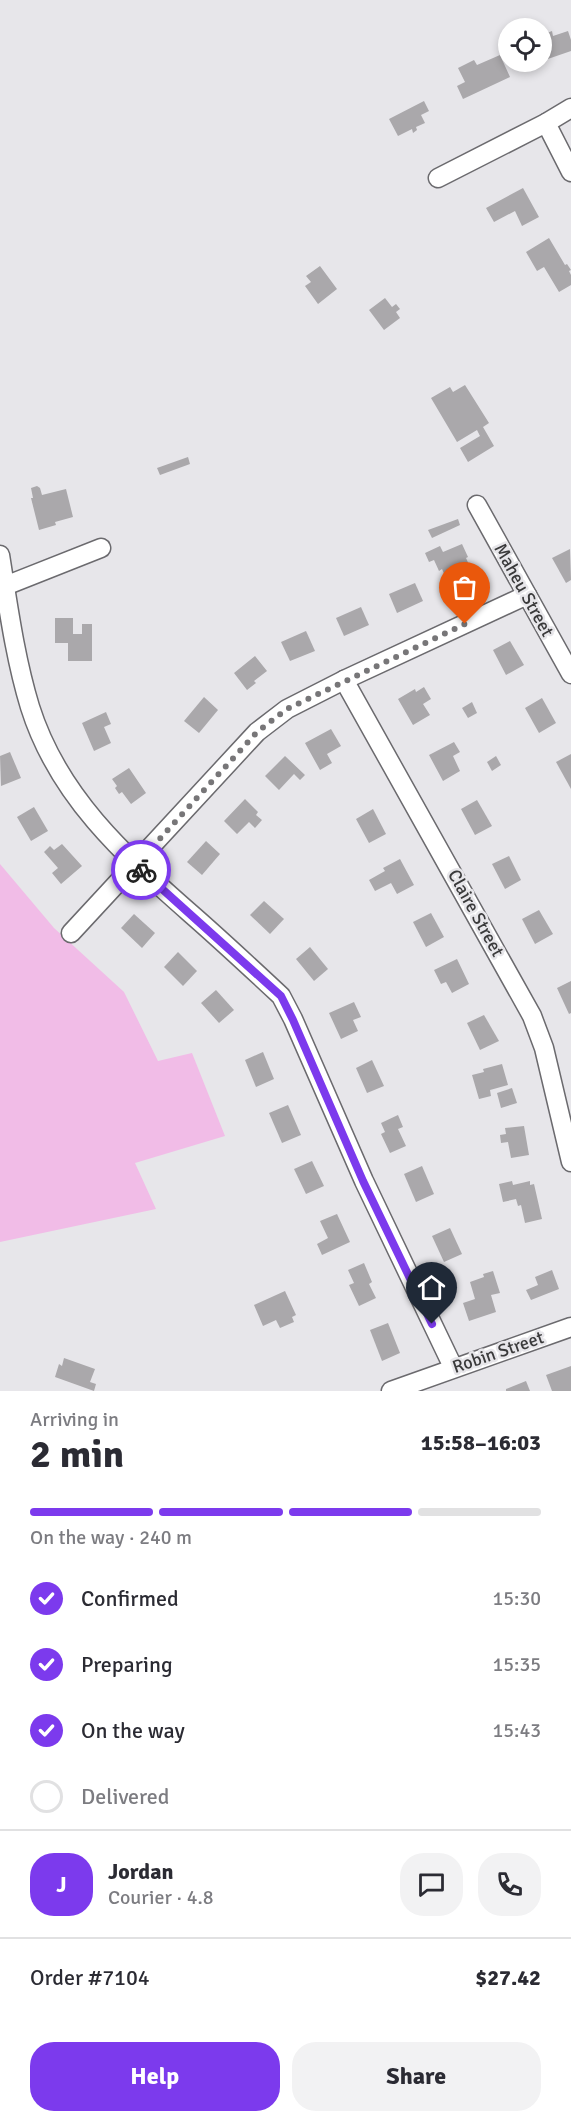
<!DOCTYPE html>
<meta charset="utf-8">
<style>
body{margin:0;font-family:Signika,sans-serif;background:#f2f2f3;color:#2b2b33;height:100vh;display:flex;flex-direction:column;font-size:22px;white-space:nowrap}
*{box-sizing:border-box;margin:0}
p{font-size:20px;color:#7c7c81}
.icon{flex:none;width:33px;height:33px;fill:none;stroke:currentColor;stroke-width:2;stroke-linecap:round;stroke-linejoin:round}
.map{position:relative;height:1391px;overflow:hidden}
.side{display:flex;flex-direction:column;background:#fff;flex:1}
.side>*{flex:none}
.controls{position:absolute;left:498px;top:18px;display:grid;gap:12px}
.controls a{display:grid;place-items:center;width:54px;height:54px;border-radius:50%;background:#fff;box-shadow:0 3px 9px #0003;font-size:30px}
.pin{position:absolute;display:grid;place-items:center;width:51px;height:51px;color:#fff;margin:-62px -26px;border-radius:50% 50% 50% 0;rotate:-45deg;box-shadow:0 0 6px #0007}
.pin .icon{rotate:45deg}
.courier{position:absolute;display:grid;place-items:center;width:60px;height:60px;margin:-30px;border:4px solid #7c3aed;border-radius:50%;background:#fff;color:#222;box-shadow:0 2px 8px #0007}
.headline em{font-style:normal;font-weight:700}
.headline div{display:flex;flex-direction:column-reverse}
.headline{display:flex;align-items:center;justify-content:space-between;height:102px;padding:0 30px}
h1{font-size:39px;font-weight:700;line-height:45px}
.bar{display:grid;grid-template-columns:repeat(4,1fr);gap:9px 6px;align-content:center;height:72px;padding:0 30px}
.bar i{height:8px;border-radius:4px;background:#e1e1e2}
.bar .on{background:#7c3aed}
.bar p{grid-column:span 4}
.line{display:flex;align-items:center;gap:15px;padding:0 30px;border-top:2px solid #e1e1e2}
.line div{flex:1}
.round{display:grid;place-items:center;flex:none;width:63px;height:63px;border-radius:24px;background:#f2f2f3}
ol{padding:0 30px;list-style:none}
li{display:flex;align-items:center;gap:18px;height:66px}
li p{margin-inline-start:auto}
li .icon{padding:6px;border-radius:50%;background:#7c3aed;color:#fff;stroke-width:4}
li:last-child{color:#7c7c81}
li i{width:33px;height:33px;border:3px solid #e1e1e2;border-radius:50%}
.button{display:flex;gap:12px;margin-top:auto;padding:12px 30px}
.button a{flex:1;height:69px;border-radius:24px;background:#7c3aed;color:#fff;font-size:24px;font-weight:700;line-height:69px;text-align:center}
.button a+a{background:#f2f2f3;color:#2b2b33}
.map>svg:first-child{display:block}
</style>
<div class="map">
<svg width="571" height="1391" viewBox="0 0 571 1391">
<rect width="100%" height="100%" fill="#e7e6ea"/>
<polygon fill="#f1bce7" points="0,864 54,928 124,992 158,1061 192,1053 225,1136 135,1163 156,1209 0,1242"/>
<g fill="#aaa8ab">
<polygon points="552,31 553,36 568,31 571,40 571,51 542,61 542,35"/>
<polygon points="500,55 510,77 463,99 457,86 465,82 458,68 474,60 477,65"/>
<polygon points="424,101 429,111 421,115 425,123 416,127 417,130 413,133 412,129 398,136 389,119"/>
<polygon points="523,188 539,217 522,226 515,211 494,222 486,208"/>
<polygon points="549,238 565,265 567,264 571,270 569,271 571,275 571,285 559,292 544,267 537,271 526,252"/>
<polygon points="320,266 337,289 318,304 305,286 311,282 306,276"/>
<polygon points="385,298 392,307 396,304 400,309 396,312 400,318 384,330 369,310"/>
<polygon points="465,385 489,423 483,427 494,446 468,462 460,448 480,436 477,430 457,442 431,398 450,387 453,392"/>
<polygon points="188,457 190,464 160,475 157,468"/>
<polygon points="37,486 40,488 42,495 66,489 73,517 55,522 56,525 39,530 31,498 33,498 31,488"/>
<polygon points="458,519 460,525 432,538 428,530"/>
<polygon points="462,544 468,557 466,558 474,576 450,587 442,569 439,571 434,560 429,562 425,553 440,546 443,552"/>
<polygon points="570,549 571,580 566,583 552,558"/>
<polygon points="415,583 423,601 397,613 389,594"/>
<polygon points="361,607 369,625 344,636 336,618"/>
<polygon points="55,618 73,618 73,634 82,634 82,624 92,624 92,661 68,661 68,643 55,643"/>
<polygon points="306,631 315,651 290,661 281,642"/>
<polygon points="510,641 524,665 506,675 493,650"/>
<polygon points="255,656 267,671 254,681 256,683 247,690 234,673"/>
<polygon points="424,687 431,699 423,704 430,715 413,725 398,699 415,689 416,692"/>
<polygon points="204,697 218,710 199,733 184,721"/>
<polygon points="542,698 556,723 539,733 525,708"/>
<polygon points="472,702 477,713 468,718 462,708"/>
<polygon points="106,712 111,724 104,727 111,743 94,751 82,723"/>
<polygon points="331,729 341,746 327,754 332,763 320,770 305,743"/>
<polygon points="454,742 460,752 453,756 460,771 443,781 429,755"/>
<polygon points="10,752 21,778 1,786 0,756"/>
<polygon points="571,754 571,789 556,762"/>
<polygon points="285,756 305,775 300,780 294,774 279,790 265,776"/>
<polygon points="496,756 501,765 492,771 487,762"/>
<polygon points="129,768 146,793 131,804 122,792 119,794 115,788 117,786 112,779"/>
<polygon points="245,799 258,812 256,815 262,820 255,828 249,822 237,834 224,821"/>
<polygon points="477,800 492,826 475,835 461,809"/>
<polygon points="34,807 48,831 31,841 17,817"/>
<polygon points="373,809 386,834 369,843 356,819"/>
<polygon points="206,841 220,854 202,875 187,862"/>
<polygon points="62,844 82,866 61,884 52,873 58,868 44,852 50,846 54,850"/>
<polygon points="509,856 521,880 505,889 492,864"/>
<polygon points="400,859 414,885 397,894 391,883 375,891 369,880 385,871 383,868"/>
<polygon points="264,901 284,919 270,934 250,915"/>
<polygon points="539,910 553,934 535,944 522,919"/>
<polygon points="431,913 444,937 426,947 413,922"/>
<polygon points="134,914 155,933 142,948 121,928"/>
<polygon points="310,947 328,969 314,981 296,959"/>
<polygon points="178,952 197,971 183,986 164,967"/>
<polygon points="457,959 469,984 452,993 446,982 441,984 434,970"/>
<polygon points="571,981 571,1013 569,1014 557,988"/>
<polygon points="216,990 234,1010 219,1023 201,1003"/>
<polygon points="354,1002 361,1017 353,1020 358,1031 341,1039 329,1013"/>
<polygon points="484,1015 499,1041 480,1050 467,1023"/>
<polygon points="263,1052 274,1079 256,1087 245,1060"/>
<polygon points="372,1060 384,1086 367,1093 356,1068"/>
<polygon points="502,1064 508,1085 490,1090 491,1096 479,1099 472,1075 484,1072 483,1069"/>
<polygon points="512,1088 517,1103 501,1108 497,1093"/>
<polygon points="288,1105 301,1135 282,1143 269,1113"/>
<polygon points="398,1115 403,1127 398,1129 406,1146 390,1153 381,1134 385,1132 381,1123"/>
<polygon points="524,1126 529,1155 511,1158 508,1142 501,1143 500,1135 506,1134 505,1128"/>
<polygon points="312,1161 324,1186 306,1194 294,1169"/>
<polygon points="422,1166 434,1194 416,1202 404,1174"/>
<polygon points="512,1181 513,1185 530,1181 530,1185 534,1184 542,1219 525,1223 521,1205 518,1206 516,1199 503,1202 499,1184"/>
<polygon points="337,1214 350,1242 322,1255 317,1244 328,1238 320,1221"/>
<polygon points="450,1228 462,1254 444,1262 432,1236"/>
<polygon points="364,1263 372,1282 369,1284 376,1298 359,1306 349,1285 354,1283 348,1270"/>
<polygon points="552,1270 559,1289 531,1300 526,1290 538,1285 535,1277"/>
<polygon points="493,1271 500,1293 491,1295 496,1312 469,1321 463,1303 475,1299 470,1282 484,1277 483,1274"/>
<polygon points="285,1291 296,1315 292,1317 294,1322 280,1328 276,1320 263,1326 254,1305"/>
<polygon points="388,1323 400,1353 382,1361 370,1330"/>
<polygon points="64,1358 95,1369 90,1382 96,1384 94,1391 55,1377 59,1364 62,1366"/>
<polygon points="571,1366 571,1391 552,1391 546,1375"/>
<polygon points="526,1381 530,1391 506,1391 506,1389"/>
</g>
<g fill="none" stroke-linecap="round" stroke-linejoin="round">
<g stroke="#6b6a6e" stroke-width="21">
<g id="street">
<polyline points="546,123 571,172"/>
<polyline points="438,178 546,123 571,108"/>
<polyline points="477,505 571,674"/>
<path d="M0,555c8,50 15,103 30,152 28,89 93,147 160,206 31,27 61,55 91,83l12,23 71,162 89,186"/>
<polyline points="0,588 101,548"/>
<polyline points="344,680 532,1016 544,1048 571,1162"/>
<polyline points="71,933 257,732 287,709 344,680 527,595"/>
<polyline points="391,1391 571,1327"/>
</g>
</g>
<use href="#street" stroke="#fff" stroke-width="18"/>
</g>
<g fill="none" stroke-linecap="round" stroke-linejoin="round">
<polyline stroke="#777678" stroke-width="6" stroke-dasharray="0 10.8" points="141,870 136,865 257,732 287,709 465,624"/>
<polyline stroke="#7c3aed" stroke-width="8" points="141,870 281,996 293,1020 363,1181 432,1324"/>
</g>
<g text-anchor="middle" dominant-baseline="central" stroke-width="5" stroke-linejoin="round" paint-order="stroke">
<g font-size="18" fill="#3a3a3b" stroke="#e7e6ea">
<text transform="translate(524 590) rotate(61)">Maheu Street</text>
<text transform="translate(476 913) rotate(61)">Claire Street</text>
<text transform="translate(498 1352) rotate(-19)">Robin Street</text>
</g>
</g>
</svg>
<div class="controls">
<a><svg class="icon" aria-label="locate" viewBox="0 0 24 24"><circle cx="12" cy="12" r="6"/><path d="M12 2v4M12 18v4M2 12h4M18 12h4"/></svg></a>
</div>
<div class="pin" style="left:465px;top:624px;background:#ea580c"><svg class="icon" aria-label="bag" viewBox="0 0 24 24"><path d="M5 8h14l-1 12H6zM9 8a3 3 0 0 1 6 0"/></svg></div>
<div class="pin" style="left:432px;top:1324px;background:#1f2937"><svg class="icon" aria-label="home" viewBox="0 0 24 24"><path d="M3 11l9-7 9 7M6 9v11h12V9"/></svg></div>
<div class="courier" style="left:141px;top:870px"><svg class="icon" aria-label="bike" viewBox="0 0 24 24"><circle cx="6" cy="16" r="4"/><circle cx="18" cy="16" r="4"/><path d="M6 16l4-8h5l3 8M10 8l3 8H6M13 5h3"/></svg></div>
</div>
<section class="side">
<div class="headline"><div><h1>2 min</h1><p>Arriving in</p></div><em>15:58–16:03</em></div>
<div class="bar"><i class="on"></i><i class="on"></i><i class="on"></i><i></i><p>On the way · 240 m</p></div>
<ol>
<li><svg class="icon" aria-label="check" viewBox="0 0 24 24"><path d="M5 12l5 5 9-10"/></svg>Confirmed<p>15:30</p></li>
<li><svg class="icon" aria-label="check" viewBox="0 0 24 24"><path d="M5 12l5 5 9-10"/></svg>Preparing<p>15:35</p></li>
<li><svg class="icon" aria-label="check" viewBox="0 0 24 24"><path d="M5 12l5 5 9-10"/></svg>On the way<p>15:43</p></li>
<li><i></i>Delivered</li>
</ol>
<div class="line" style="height:108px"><b class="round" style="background:#7c3aed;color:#fff">J</b><div><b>Jordan</b><p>Courier · 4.8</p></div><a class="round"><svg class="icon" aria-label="chat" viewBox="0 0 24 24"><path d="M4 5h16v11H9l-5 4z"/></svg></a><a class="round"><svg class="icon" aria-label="phone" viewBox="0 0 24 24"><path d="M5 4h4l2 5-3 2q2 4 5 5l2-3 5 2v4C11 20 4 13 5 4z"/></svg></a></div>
<div class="line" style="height:78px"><div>Order #7104</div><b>$27.42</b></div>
<div class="button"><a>Help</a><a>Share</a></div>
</section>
